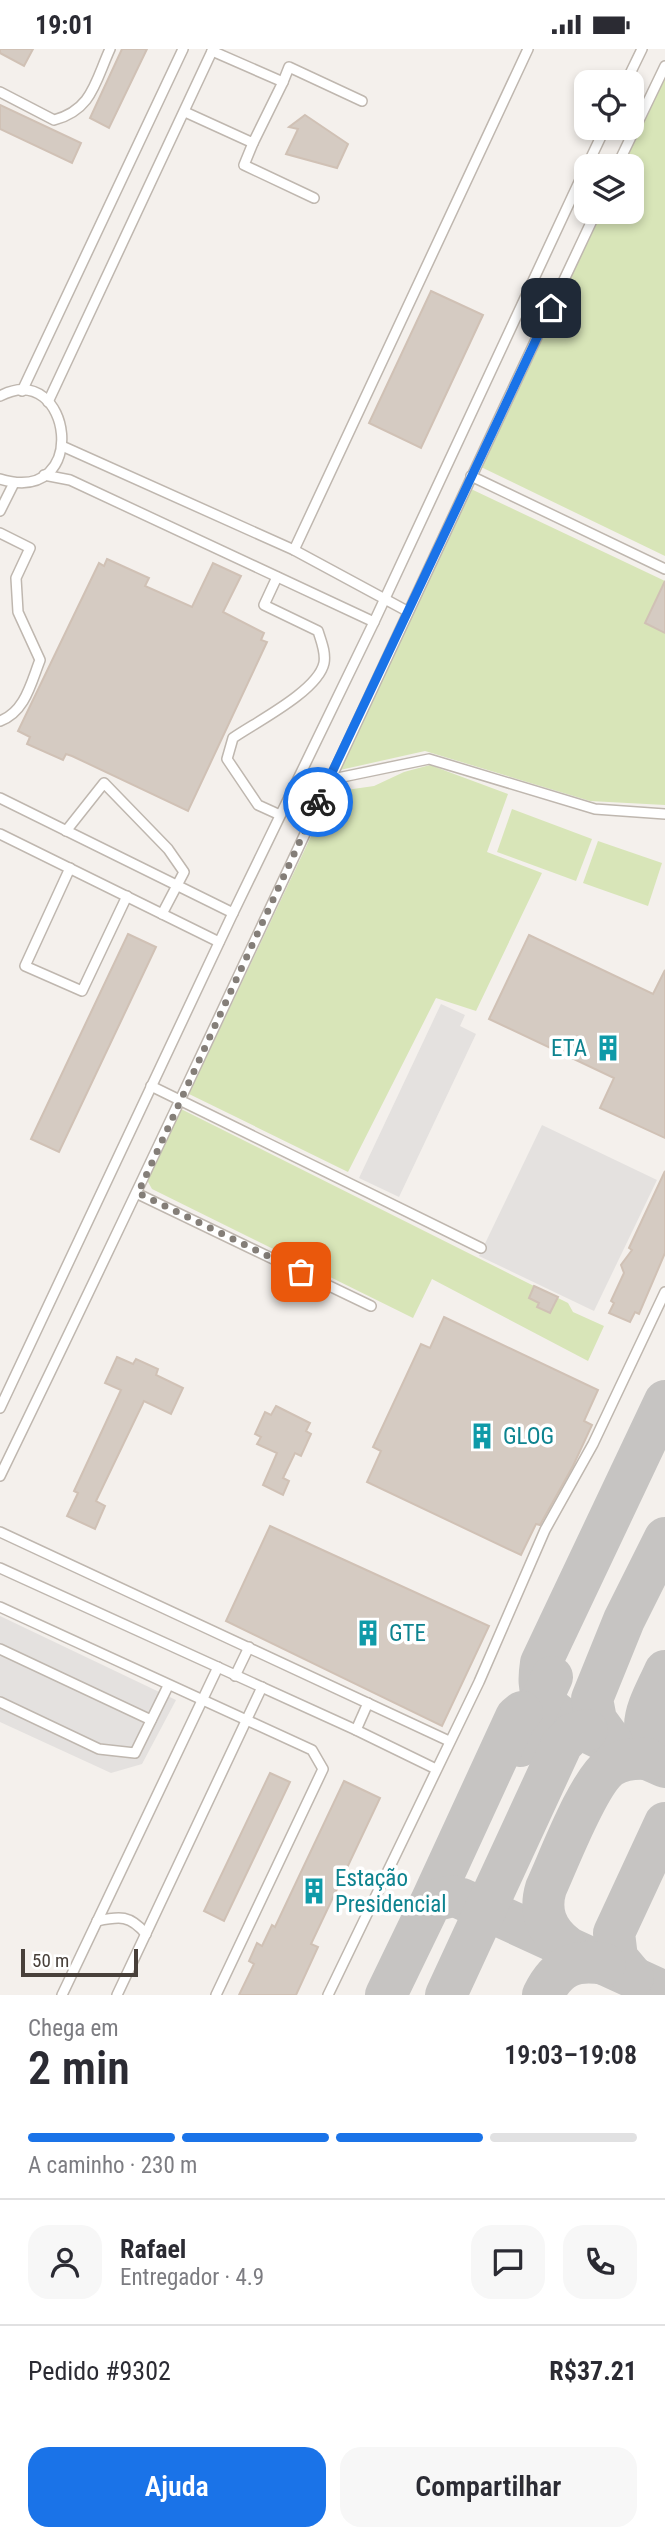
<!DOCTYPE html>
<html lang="pt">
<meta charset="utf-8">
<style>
body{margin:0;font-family:"Roboto Condensed",sans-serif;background:#f7f7f7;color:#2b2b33;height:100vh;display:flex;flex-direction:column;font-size:26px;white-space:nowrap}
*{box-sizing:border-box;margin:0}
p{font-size:23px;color:#7c7c81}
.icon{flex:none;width:38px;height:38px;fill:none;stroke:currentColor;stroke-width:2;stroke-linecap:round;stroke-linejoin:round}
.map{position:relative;height:1946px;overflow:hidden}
.side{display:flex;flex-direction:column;background:#fff;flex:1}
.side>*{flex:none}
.buttons{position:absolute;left:574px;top:21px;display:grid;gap:14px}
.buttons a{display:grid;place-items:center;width:70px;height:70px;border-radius:14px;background:#fff;box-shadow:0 4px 10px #0003;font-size:35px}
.scale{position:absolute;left:21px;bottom:18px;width:117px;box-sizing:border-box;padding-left:7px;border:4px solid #48403a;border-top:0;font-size:19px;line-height:24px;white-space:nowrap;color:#48403a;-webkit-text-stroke:5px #fff;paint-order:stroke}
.pin{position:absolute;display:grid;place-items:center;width:60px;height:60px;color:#fff;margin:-30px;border-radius:14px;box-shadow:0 4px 10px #0006}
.courier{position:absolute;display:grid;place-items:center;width:70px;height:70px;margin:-35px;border:5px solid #1a73e8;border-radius:50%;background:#fff;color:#222;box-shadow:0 2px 9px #0007}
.head em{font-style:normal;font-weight:600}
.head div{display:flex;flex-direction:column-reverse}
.head{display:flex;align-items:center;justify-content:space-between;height:119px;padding:0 28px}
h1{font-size:46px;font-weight:600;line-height:52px}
.bar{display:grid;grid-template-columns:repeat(4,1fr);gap:10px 7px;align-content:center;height:84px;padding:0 28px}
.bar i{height:9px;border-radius:5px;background:#e1e1e2}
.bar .selected{background:#1a73e8}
.bar p{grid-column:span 4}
.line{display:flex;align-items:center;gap:18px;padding:0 28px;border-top:2px solid #e1e1e2}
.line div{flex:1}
.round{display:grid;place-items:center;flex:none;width:74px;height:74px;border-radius:21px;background:#f7f7f7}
.action{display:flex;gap:14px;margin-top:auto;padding:14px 28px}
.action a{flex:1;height:80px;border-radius:21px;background:#1a73e8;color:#fff;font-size:28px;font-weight:600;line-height:80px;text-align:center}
.action a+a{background:#f7f7f7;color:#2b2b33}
.status{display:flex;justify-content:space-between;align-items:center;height:49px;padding:0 35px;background:#fff;direction:ltr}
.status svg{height:19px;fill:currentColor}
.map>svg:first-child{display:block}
</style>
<div class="status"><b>19:01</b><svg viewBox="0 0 49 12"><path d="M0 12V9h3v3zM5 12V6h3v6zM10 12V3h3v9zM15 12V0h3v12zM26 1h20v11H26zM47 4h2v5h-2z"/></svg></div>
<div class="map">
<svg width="665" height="1946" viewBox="0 0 665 1946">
<rect width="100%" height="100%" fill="#f4f0ec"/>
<g fill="#d8e5b8">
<polygon points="665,29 665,507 481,418 602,163 632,163 632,117 623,117"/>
<polygon points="471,440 665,532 665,756 590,752 425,702 340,721"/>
<polygon points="430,716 508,745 487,803 542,824 476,962 436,949 348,1123 189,1045 332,743 374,737 404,723"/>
<polygon points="512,760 592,790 576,832 497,803"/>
<polygon points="598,792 662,814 648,857 583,834"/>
<polygon points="181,1060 568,1254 573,1263 604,1277 588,1312 432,1230 413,1269 152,1140 147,1131 149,1123"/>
</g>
<g fill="#e4e1df">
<polygon points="441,955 465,966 460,977 476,985 399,1148 359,1129"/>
<polygon points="542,1076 657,1131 594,1262 479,1207"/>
<polygon points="0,1567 176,1651 142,1715 111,1724 0,1673"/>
</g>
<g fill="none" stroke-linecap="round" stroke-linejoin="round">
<g stroke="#c6c4c2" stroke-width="42">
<path d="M665,1352l-124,262c-2,13 -3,26 4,38 14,24 92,53 120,66"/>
<path d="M665,1622c-18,40 -34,59 0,95"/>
<polyline points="612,1693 596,1671 592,1650 624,1571 665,1489"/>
<polyline points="520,1697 552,1628"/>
<polyline points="462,1850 665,1943"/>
<polyline points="429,1857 516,1668 522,1663"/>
<path d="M565,1896c-19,-15 -26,-34 -19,-57 13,-28 42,-106 65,-122 12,-7 24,-8 37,-7"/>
<polyline points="633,1928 617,1909 614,1884 665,1774"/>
<polyline points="386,1946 429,1857 436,1851 453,1847"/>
<polyline points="446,1946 562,1695 572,1685 587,1681"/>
<path d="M543,1946c14,-29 31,-36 62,-31"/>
</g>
</g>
<g fill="#d5cbc2" stroke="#d0c1b5" stroke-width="2">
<polygon points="0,0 33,0 24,17 0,4"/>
<polygon points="122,0 147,0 109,79 90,69"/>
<polygon points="0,56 81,94 72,114 0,80"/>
<polygon points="305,66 348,95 337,119 286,105 298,80 289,78"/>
<polygon points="431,242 483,266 421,399 369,374"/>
<polygon points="107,510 149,529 145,537 192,558 213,514 241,527 223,563 264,584 261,591 267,593 188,762 72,707 66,705 63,711 27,695 30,688 18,682 99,514 104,517"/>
<polygon points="665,532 665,584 645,574"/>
<polygon points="128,885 156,898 59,1103 31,1090"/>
<polygon points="529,886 653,945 665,921 665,1089 600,1059 614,1029 489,970"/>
<polygon points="665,1122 665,1204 639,1265 635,1263 630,1273 609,1264 614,1254 611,1252 624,1224 621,1216 632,1201 629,1199"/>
<polygon points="534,1237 558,1248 550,1264 537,1258 539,1254 529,1249"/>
<polygon points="444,1268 598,1341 584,1372 592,1376 573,1417 540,1476 536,1475 521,1506 367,1433 381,1402 373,1398 421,1295 430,1299"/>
<polygon points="117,1308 133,1315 136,1310 158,1320 156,1326 183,1339 171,1365 144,1352 96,1452 105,1457 95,1480 67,1467 78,1444 74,1442 121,1341 105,1334"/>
<polygon points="276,1357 310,1374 306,1382 311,1385 301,1407 295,1404 283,1429 289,1432 283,1446 263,1436 277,1404 257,1395 261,1388 255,1385 265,1363 271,1366"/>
<polygon points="270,1477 489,1577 442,1677 226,1572"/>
<polygon points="270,1724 290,1733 224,1872 204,1862"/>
<polygon points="344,1732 380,1749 311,1895 318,1898 296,1946 239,1946 254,1915 249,1912 257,1894 262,1897 272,1876 275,1878"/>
</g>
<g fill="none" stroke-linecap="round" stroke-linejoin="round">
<g stroke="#bfb7af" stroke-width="12">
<g id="service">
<polyline points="283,33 289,18 362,52"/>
<polyline points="626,33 642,0"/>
<path d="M0,43l54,28c38,-10 41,-38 56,-71"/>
<polyline points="185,63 253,94 283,33 212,2"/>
<polyline points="253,94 244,116 314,149"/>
<polyline points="587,117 605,79"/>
<polyline points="617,117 665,17"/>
<polyline points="22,342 183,0"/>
<path d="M0,347c72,-38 92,111 0,83"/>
<polyline points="48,353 213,0"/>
<polyline points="62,397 294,501 407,562"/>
<polyline points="44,426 70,431 374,573"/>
<polyline points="471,427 665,520"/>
<polyline points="0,462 14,434"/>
<path d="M0,484l30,15 -14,30 2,34 22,48c-9,23 -15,52 -40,61"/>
<polyline points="294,501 528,0"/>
<path d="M277,528l-13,28 54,26c3,10 8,21 6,32 -6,28 -68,59 -91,75l-6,21 31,46 22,10"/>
<polyline points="328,731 429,710 595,760 665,765"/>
<polyline points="0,749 233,864"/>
<polyline points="66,782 104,734 168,800 184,823 162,865"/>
<polyline points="0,785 219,893"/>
<polyline points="70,819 25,917 82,942 127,847"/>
<polyline points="151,1037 481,1199"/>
<polyline points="138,1145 371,1257"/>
<polyline points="0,1359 233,864 374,573 586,118"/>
<path d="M0,1427c204,-419 397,-843 596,-1264"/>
<polyline points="0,1483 449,1692"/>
<polyline points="0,1519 356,1681 436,1720"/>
<polyline points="0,1558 312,1701 323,1720 216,1946"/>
<polyline points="0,1600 151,1671"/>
<polyline points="235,1627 249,1598"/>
<polyline points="0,1653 99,1700 135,1704 168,1637"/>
<polyline points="356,1681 368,1654"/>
<path d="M97,1872c23,-5 33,-6 49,13"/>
<polyline points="62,1946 218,1618"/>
<polyline points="117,1946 262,1638"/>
<polyline points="328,1946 479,1633 545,1481 593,1395 665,1243"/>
</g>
</g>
<use href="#service" stroke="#fff" stroke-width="9"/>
</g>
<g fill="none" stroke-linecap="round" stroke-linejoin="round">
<polyline stroke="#847e78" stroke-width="7" stroke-dasharray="0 12.6" points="301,1223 138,1144 318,753"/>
<polyline stroke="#1a73e8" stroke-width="9" points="318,753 551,259"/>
</g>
<defs>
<g id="building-bare" transform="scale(2.1)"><path d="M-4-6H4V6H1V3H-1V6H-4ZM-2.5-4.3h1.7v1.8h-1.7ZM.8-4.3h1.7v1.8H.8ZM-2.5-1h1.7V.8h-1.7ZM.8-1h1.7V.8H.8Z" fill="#0f9aa8" stroke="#fff" stroke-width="2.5" paint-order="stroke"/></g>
</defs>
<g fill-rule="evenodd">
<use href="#building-bare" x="608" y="999"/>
<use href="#building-bare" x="482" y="1387"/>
<use href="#building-bare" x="368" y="1584"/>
<use href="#building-bare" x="314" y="1842"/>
</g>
<g text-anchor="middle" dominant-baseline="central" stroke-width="7" stroke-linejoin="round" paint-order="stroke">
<g font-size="23" fill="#0d838f" stroke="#fff" text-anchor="start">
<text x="587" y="999" text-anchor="end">ETA</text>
<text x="503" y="1387">GLOG</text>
<text x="389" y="1584">GTE</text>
<text x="335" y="1829">Estação<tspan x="335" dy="26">Presidencial</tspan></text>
</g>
</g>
</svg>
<div class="buttons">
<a><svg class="icon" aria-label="locate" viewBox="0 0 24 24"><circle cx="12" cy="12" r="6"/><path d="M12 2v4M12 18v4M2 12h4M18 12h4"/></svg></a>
<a><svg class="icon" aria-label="layers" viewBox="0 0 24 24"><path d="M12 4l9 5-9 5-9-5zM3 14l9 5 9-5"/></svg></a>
</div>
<div class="scale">50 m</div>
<div class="pin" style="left:301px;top:1223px;background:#ea580c"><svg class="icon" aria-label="bag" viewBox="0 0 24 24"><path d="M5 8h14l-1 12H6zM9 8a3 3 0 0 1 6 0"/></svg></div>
<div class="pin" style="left:551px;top:259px;background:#1f2937"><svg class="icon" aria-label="home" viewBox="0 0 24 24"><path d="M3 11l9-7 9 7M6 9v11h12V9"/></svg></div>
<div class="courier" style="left:318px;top:753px"><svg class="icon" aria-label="bike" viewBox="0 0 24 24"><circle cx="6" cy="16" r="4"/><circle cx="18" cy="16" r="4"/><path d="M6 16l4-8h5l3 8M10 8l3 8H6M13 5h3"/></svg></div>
</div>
<section class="side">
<div class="head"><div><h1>2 min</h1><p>Chega em</p></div><em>19:03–19:08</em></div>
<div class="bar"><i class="selected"></i><i class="selected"></i><i class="selected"></i><i></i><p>A caminho · 230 m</p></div>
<div class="line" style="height:126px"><a class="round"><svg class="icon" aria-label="person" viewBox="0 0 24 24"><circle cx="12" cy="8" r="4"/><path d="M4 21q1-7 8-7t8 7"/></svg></a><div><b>Rafael</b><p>Entregador · 4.9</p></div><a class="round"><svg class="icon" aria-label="chat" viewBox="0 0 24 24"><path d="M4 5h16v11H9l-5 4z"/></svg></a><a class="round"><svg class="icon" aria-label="phone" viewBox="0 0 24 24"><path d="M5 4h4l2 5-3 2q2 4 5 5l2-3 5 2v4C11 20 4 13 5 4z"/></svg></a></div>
<div class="line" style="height:91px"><div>Pedido #9302</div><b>R$37.21</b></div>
<div class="action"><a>Ajuda</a><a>Compartilhar</a></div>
</section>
